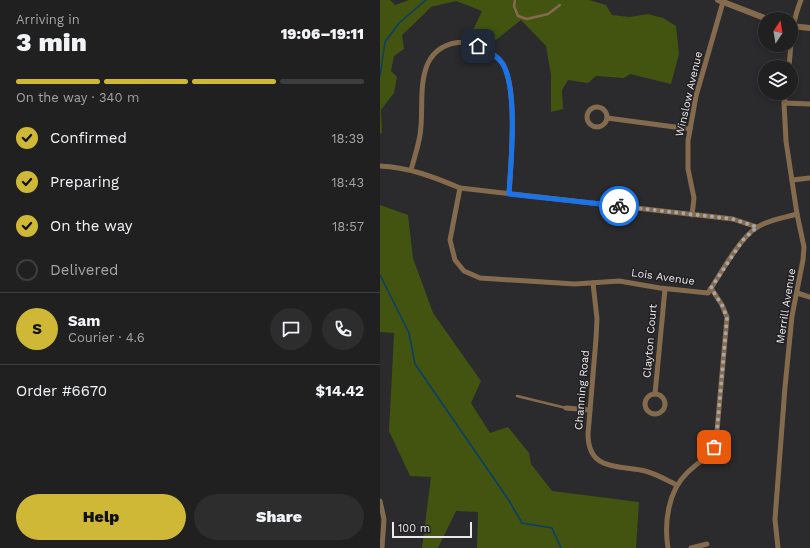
<!DOCTYPE html>
<meta charset="utf-8">
<style>
body{margin:0;font-family:"Work Sans",sans-serif;background:#2d2d2e;color:#f1f3f6;height:100vh;display:flex;flex-direction:column;font-size:15px;white-space:nowrap}
*{box-sizing:border-box;margin:0}
p{font-size:13px;color:#a2a3a5}
.icon{flex:none;width:22px;height:22px;fill:none;stroke:currentColor;stroke-width:2;stroke-linecap:round;stroke-linejoin:round}
.map{position:relative;flex:1;overflow:hidden}
.drawer{display:flex;flex-direction:column;background:#202021;width:380px}
.drawer>*{flex:none}
.needle{width:26px;rotate:12deg}
.buttons{position:absolute;left:378px;top:12px;display:grid;gap:8px}
.buttons a{display:grid;place-items:center;width:40px;height:40px;border-radius:50%;background:#202021;box-shadow:0 2px 6px #0003,0 0 0 1px #3d3e3f;font-size:20px}
.scale{position:absolute;left:12px;bottom:10px;width:80px;box-sizing:border-box;padding-left:4px;border:2px solid #ebe9eb;border-top:0;font-size:11px;line-height:14px;white-space:nowrap;color:#ebe9eb;-webkit-text-stroke:3px #222022;paint-order:stroke}
.pin{position:absolute;display:grid;place-items:center;width:34px;height:34px;color:#fff;margin:-17px;border-radius:8px;box-shadow:0 2px 6px #0006}
.courier{position:absolute;display:grid;place-items:center;width:40px;height:40px;margin:-20px;border:3px solid #1a73e8;border-radius:50%;background:#fff;color:#222;box-shadow:0 1px 5px #0007}
.summary em{font-style:normal;font-weight:800}
.summary div{display:flex;flex-direction:column-reverse}
.summary{display:flex;align-items:center;justify-content:space-between;height:68px;padding:0 16px}
h1{font-size:26px;font-weight:800;line-height:30px}
.bar{display:grid;grid-template-columns:repeat(4,1fr);gap:6px 4px;align-content:center;height:48px;padding:0 16px}
.bar i{height:5px;border-radius:3px;background:#3d3e3f}
.bar .selected{background:#d0b837}
.bar p{grid-column:span 4}
.line{display:flex;align-items:center;gap:10px;padding:0 16px;border-top:1px solid #3d3e3f}
.line div{flex:1}
.round{display:grid;place-items:center;flex:none;width:42px;height:42px;border-radius:21px;background:#2d2d2e}
ol{padding:0 16px;list-style:none}
li{display:flex;align-items:center;gap:12px;height:44px}
li p{margin-inline-start:auto}
li .icon{padding:4px;border-radius:50%;background:#d0b837;color:#111;stroke-width:4}
li:last-child{color:#a2a3a5}
li i{width:22px;height:22px;border:2px solid #3d3e3f;border-radius:50%}
.action{display:flex;gap:8px;margin-top:auto;padding:8px 16px}
.action a{flex:1;height:46px;border-radius:24px;background:#d0b837;color:#111;font-size:16px;font-weight:800;line-height:46px;text-align:center}
.action a+a{background:#2d2d2e;color:#f1f3f6}
main{display:flex;flex:1;min-height:0}
.map>svg:first-child{display:block}
</style>
<main>
<section class="drawer">
<div class="summary"><div><h1>3 min</h1><p>Arriving in</p></div><em>19:06–19:11</em></div>
<div class="bar"><i class="selected"></i><i class="selected"></i><i class="selected"></i><i></i><p>On the way · 340 m</p></div>
<ol>
<li><svg class="icon" aria-label="check" viewBox="0 0 24 24"><path d="M5 12l5 5 9-10"/></svg>Confirmed<p>18:39</p></li>
<li><svg class="icon" aria-label="check" viewBox="0 0 24 24"><path d="M5 12l5 5 9-10"/></svg>Preparing<p>18:43</p></li>
<li><svg class="icon" aria-label="check" viewBox="0 0 24 24"><path d="M5 12l5 5 9-10"/></svg>On the way<p>18:57</p></li>
<li><i></i>Delivered</li>
</ol>
<div class="line" style="height:72px"><b class="round" style="background:#d0b837;color:#111">S</b><div><b>Sam</b><p>Courier · 4.6</p></div><a class="round"><svg class="icon" aria-label="chat" viewBox="0 0 24 24"><path d="M4 5h16v11H9l-5 4z"/></svg></a><a class="round"><svg class="icon" aria-label="phone" viewBox="0 0 24 24"><path d="M5 4h4l2 5-3 2q2 4 5 5l2-3 5 2v4C11 20 4 13 5 4z"/></svg></a></div>
<div class="line" style="height:52px"><div>Order #6670</div><b>$14.42</b></div>
<div class="action"><a>Help</a><a>Share</a></div>
</section>
<div class="map">
<svg width="430" height="548" viewBox="0 0 430 548">
<rect width="100%" height="100%" fill="#2b2a2c"/>
<g fill="#425410">
<polygon points="0,0 10,0 15,5 29,0 209,0 226,5 232,15 250,17 268,14 283,18 296,26 299,54 291,84 250,74 244,78 216,76 208,83 188,80 182,90 183,109 171,112 171,75 166,46 141,20 112,43 93,30 102,11 76,1 51,7 38,20 22,35 24,49 14,56 11,71 17,77 14,93 1,110 2,133 0,134"/>
<polygon points="0,205 28,215 33,258 53,313 101,381 91,403 110,433 128,427 149,453 151,464 172,491 259,502 256,548 97,548 98,512 76,511 58,548 42,548 51,477 30,476 9,431 14,333 0,332"/>
</g>
<g fill="none" stroke-linecap="round" stroke-linejoin="round">
<g stroke="#073e6d" stroke-width="1.5">
<polyline points="0,76 5,42 19,23 46,0"/>
<polyline points="0,275 29,333 35,364 128,499 142,523 172,528 181,548"/>
</g>
<g stroke="#856b4d" stroke-width="2.5">
<polyline points="135,0 134,6 138,16 147,19 168,14 180,5"/>
<polyline points="137,396 186,408"/>
</g>
<g stroke="#856b4d" stroke-width="5">
<path d="M409,67c2,-23 3,-46 12,-67"/>
<polyline points="404,103 430,104"/>
<circle cx="217" cy="117" r="10"/>
<polyline points="227,118 310,129"/>
<path d="M0,166c28,1 54,11 80,22l273,31 24,8"/>
<path d="M31,170c3,-11 7,-23 9,-35 4,-24 -2,-49 8,-72 7,-14 19,-20 34,-21 6,-1 14,3 20,6 7,4 17,9 21,16 15,27 8,98 6,129"/>
<polyline points="412,180 430,178"/>
<path d="M80,188l-10,52 5,20 9,11 16,7 95,6 44,-3 41,7 48,5c12,-18 31,-54 48,-65 11,-8 27,-10 41,-14"/>
<polyline points="312,215 314,198 308,169 308,141 316,96 343,2"/>
<path d="M213,283l4,36 -1,20 -8,95c0,38 32,31 57,37 12,3 21,9 32,14"/>
<polyline points="417,293 430,297"/>
<polyline points="275,394 285,289"/>
<circle cx="275" cy="404" r="10"/>
<polyline points="186,408 210,410"/>
<polyline points="0,501 4,519 2,548"/>
<path d="M288,548c-4,-25 0,-57 19,-75 12,-12 21,-14 29,-31l11,-125 -5,-12 -11,-17"/>
<polyline points="311,548 327,544"/>
<polyline points="398,548 395,519 405,387 412,316 423,260 424,247 417,214 406,141 404,103 406,93"/>
</g>
<g stroke="#856b4d" stroke-width="6">
<polyline points="338,0 387,19"/>
<polyline points="411,26 430,28"/>
</g>
</g>
<g fill="none" stroke-linecap="round" stroke-linejoin="round">
<polyline stroke="#a8a6a8" stroke-width="4" stroke-dasharray="0 7.2" points="239,206 353,219 377,227 363,240 331,288 342,305 347,318 336,442 334,447"/>
<path stroke="#1a73e8" stroke-width="5" d="M98,46c8,4 19,9 24,17 16,22 9,102 7,131l110,12"/>
</g>
<g text-anchor="middle" dominant-baseline="central" stroke-width="3" stroke-linejoin="round" paint-order="stroke">
<g font-size="11" fill="#ebe9eb" stroke="#222022">
<text transform="translate(309 94) rotate(-77)">Winslow Avenue</text>
<text transform="translate(283 277) rotate(8)">Lois Avenue</text>
<text transform="translate(406 306) rotate(-81)">Merrill Avenue</text>
<text transform="translate(270 341) rotate(-85)">Clayton Court</text>
<text transform="translate(202 390) rotate(-85)">Channing Road</text>
</g>
</g>
</svg>
<div class="buttons">
<a><svg class="needle" viewBox="-14 -14 28 28"><path d="M0-13l5 13h-10z" fill="#e53935"/><path d="M0 13l5-13h-10z" fill="#a2a3a5"/></svg></a>
<a><svg class="icon" aria-label="layers" viewBox="0 0 24 24"><path d="M12 4l9 5-9 5-9-5zM3 14l9 5 9-5"/></svg></a>
</div>
<div class="scale">100 m</div>
<div class="pin" style="left:334px;top:447px;background:#ea580c"><svg class="icon" aria-label="bag" viewBox="0 0 24 24"><path d="M5 8h14l-1 12H6zM9 8a3 3 0 0 1 6 0"/></svg></div>
<div class="pin" style="left:98px;top:46px;background:#1f2937"><svg class="icon" aria-label="home" viewBox="0 0 24 24"><path d="M3 11l9-7 9 7M6 9v11h12V9"/></svg></div>
<div class="courier" style="left:239px;top:206px"><svg class="icon" aria-label="bike" viewBox="0 0 24 24"><circle cx="6" cy="16" r="4"/><circle cx="18" cy="16" r="4"/><path d="M6 16l4-8h5l3 8M10 8l3 8H6M13 5h3"/></svg></div>
</div>
</main>
